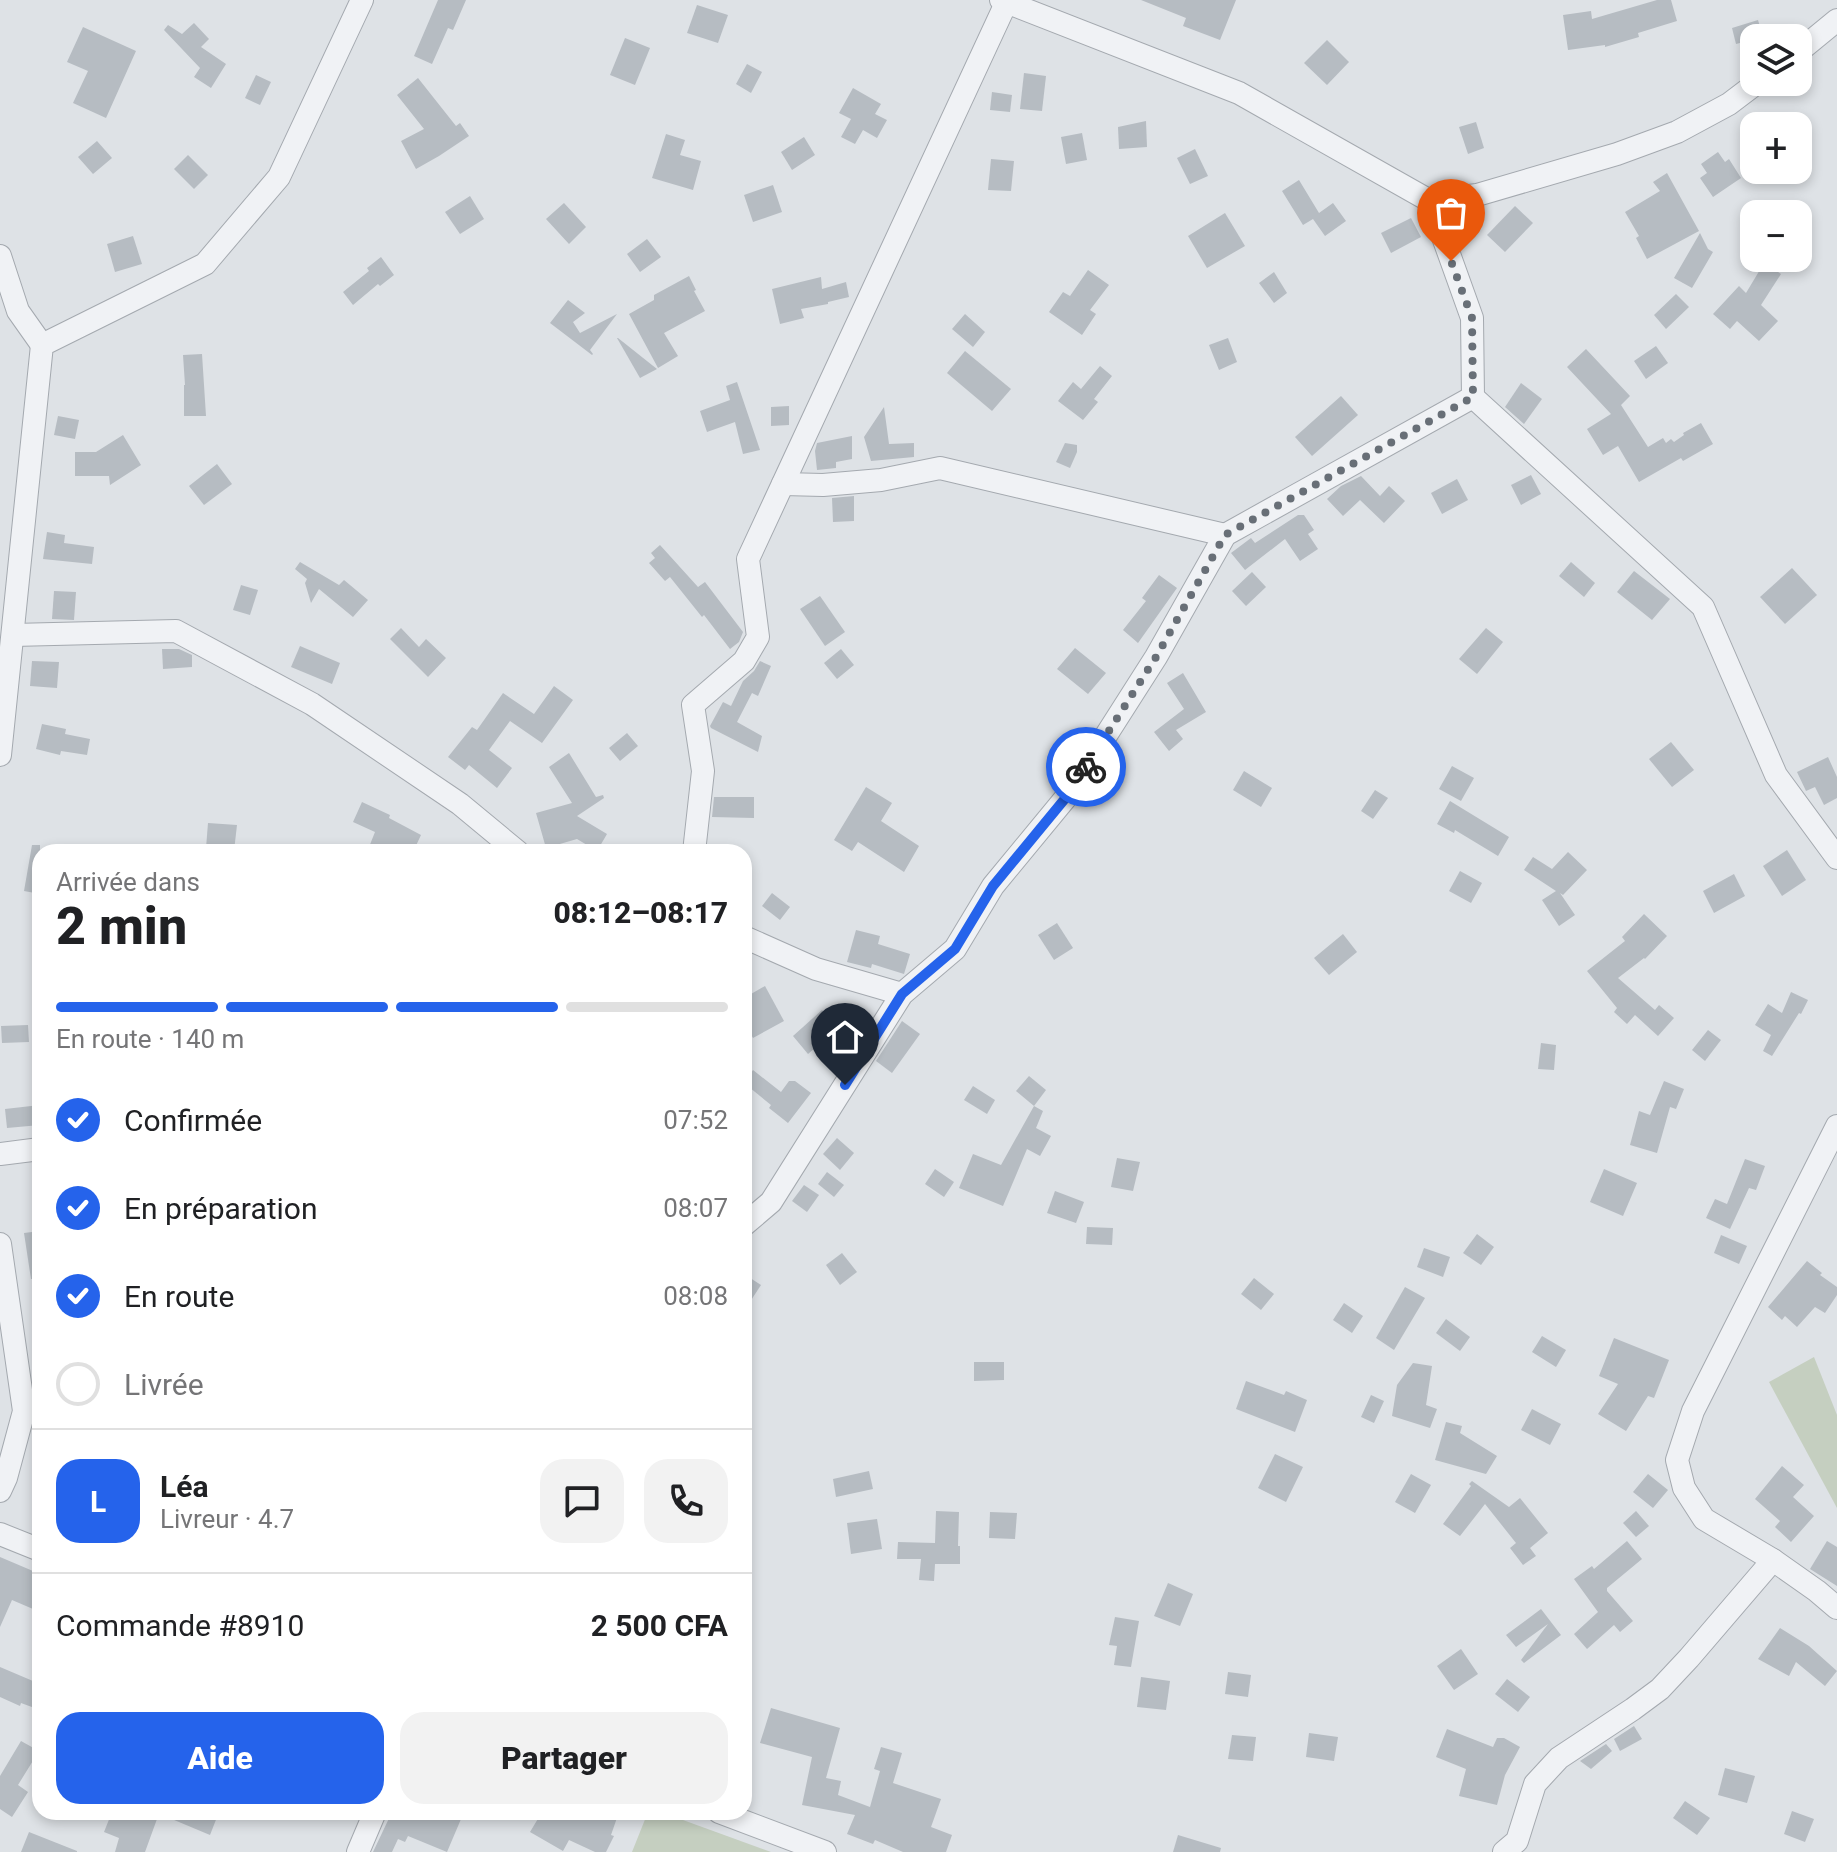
<!DOCTYPE html>
<html lang="fr">
<meta charset="utf-8">
<style>
body{margin:0;font-family:Roboto,sans-serif;background:#f2f2f2;color:#202124;height:100vh;display:flex;flex-direction:column;font-size:30px;white-space:nowrap}
*{box-sizing:border-box;margin:0}
p{font-size:26px;color:#757577}
.icon{flex:none;width:44px;height:44px;fill:none;stroke:currentColor;stroke-width:2;stroke-linecap:round;stroke-linejoin:round}
.map{position:relative;flex:1;overflow:hidden}
.details{position:absolute;left:32px;top:844px;width:720px;height:976px;display:flex;flex-direction:column;background:#fff;border-radius:24px;box-shadow:0 4px 12px #0003}
.details>*{flex:none}
.buttons{position:absolute;left:1740px;top:24px;display:grid;gap:16px}
.buttons a{display:grid;place-items:center;width:72px;height:72px;border-radius:16px;background:#fff;box-shadow:0 4px 12px #0003;font-size:40px}
.pin{position:absolute;display:grid;place-items:center;width:68px;height:68px;color:#fff;margin:-82px -34px;border-radius:50% 50% 50% 0;rotate:-45deg;box-shadow:0 0 8px #0007}
.pin .icon{rotate:45deg}
.courier{position:absolute;display:grid;place-items:center;width:80px;height:80px;margin:-40px;border:6px solid #2563eb;border-radius:50%;background:#fff;color:#222;box-shadow:0 2px 10px #0007}
.summary em{font-style:normal;font-weight:800}
.summary div{display:flex;flex-direction:column-reverse}
.summary{display:flex;align-items:center;justify-content:space-between;height:136px;padding:0 24px}
h1{font-size:52px;font-weight:800;line-height:60px}
.bar{display:grid;grid-template-columns:repeat(4,1fr);gap:12px 8px;align-content:center;height:96px;padding:0 24px}
.bar i{height:10px;border-radius:6px;background:#e0e0e0}
.bar .active{background:#2563eb}
.bar p{grid-column:span 4}
.line{display:flex;align-items:center;gap:20px;padding:0 24px;border-top:2px solid #e0e0e0}
.line div{flex:1}
.round{display:grid;place-items:center;flex:none;width:84px;height:84px;border-radius:24px;background:#f2f2f2}
ol{padding:0 24px;list-style:none}
li{display:flex;align-items:center;gap:24px;height:88px}
li p{margin-inline-start:auto}
li .icon{padding:8px;border-radius:50%;background:#2563eb;color:#fff;stroke-width:4}
li:last-child{color:#757577}
li i{width:44px;height:44px;border:4px solid #e0e0e0;border-radius:50%}
.button{display:flex;gap:16px;margin-top:auto;padding:16px 24px}
.button a{flex:1;height:92px;border-radius:24px;background:#2563eb;color:#fff;font-size:32px;font-weight:800;line-height:92px;text-align:center}
.button a+a{background:#f2f2f2;color:#202124}
.map>svg:first-child{display:block}
</style>
<div class="map">
<svg width="1837" height="1852" viewBox="0 0 1837 1852">
<rect width="100%" height="100%" fill="#dee2e6"/>
<g fill="#c5cfc0">
<polygon points="1814,1357 1837,1415 1837,1508 1769,1382"/>
<polygon points="648,1812 661,1812 771,1852 632,1852"/>
</g>
<g fill="#b6bcc2">
<polygon points="438,0 466,0 453,30 448,28 432,64 414,56"/>
<polygon points="1141,0 1236,0 1220,40 1183,26 1186,18"/>
<polygon points="1657,0 1671,0 1677,21 1638,33 1639,37 1605,47 1605,45 1568,50 1563,15 1591,11 1592,19"/>
<polygon points="697,5 728,15 718,43 687,33"/>
<polygon points="1758,20 1763,37 1736,44 1732,28"/>
<polygon points="194,23 209,39 201,47 226,64 211,88 194,77 200,68 164,30 168,25 182,34"/>
<polygon points="83,27 136,51 106,118 73,103 88,71 67,62"/>
<polygon points="625,38 650,48 635,85 610,75"/>
<polygon points="1327,40 1349,62 1327,85 1304,63"/>
<polygon points="747,64 762,72 751,93 736,84"/>
<polygon points="1024,73 1046,76 1042,111 1020,109"/>
<polygon points="256,75 271,82 260,105 245,98"/>
<polygon points="418,78 456,126 460,123 469,136 439,156 416,169 401,141 424,129 397,95"/>
<polygon points="853,88 881,104 875,114 887,120 877,138 863,130 855,144 841,137 851,119 839,113"/>
<polygon points="992,92 1012,95 1010,112 990,110"/>
<polygon points="1146,121 1147,147 1119,149 1118,127"/>
<polygon points="1476,122 1484,148 1468,154 1459,127"/>
<polygon points="1082,133 1087,160 1066,164 1061,137"/>
<polygon points="666,134 685,140 680,155 701,161 693,190 652,178"/>
<polygon points="804,137 815,155 792,170 781,152"/>
<polygon points="97,141 112,158 93,174 78,157"/>
<polygon points="1195,149 1208,176 1190,184 1177,158"/>
<polygon points="1718,152 1725,162 1729,159 1741,178 1713,197 1700,178 1707,173 1701,164"/>
<polygon points="188,155 208,175 194,189 174,169"/>
<polygon points="991,159 1014,161 1011,191 988,190"/>
<polygon points="1667,173 1699,231 1647,259 1636,238 1639,236 1625,212 1660,191 1653,182"/>
<polygon points="1299,180 1319,213 1333,203 1346,221 1325,236 1313,219 1303,225 1282,191"/>
<polygon points="773,185 782,212 753,222 744,195"/>
<polygon points="470,196 484,219 460,234 445,212"/>
<polygon points="564,203 586,227 569,244 546,219"/>
<polygon points="1515,206 1533,223 1505,252 1487,235"/>
<polygon points="1225,213 1245,246 1207,268 1188,236"/>
<polygon points="1411,218 1421,237 1391,253 1381,233"/>
<polygon points="1700,233 1708,249 1713,252 1692,288 1674,278"/>
<polygon points="133,236 142,264 115,272 107,244"/>
<polygon points="647,239 661,257 640,272 627,254"/>
<polygon points="381,257 394,275 380,286 378,284 353,305 343,292 369,271 367,268"/>
<polygon points="1764,263 1781,274 1761,305 1778,321 1759,341 1737,321 1730,329 1713,314 1739,286 1746,293"/>
<polygon points="1088,270 1109,285 1090,310 1096,314 1082,335 1049,312 1063,292 1070,296"/>
<polygon points="1274,272 1287,293 1274,303 1259,283"/>
<polygon points="689,276 696,290 694,291 705,311 664,333 678,356 658,368 629,314 654,300 654,295"/>
<polygon points="821,277 822,289 846,282 849,297 828,302 828,304 801,309 804,318 780,324 772,289"/>
<polygon points="1676,294 1689,307 1666,329 1654,315"/>
<polygon points="568,300 585,313 573,322 580,333 617,314 590,350 593,354 592,355 550,323"/>
<polygon points="965,314 985,332 973,347 952,329"/>
<polygon points="617,338 618,338 657,369 640,378"/>
<polygon points="1228,338 1237,362 1219,370 1209,345"/>
<polygon points="1656,346 1668,363 1646,379 1634,361"/>
<polygon points="1586,349 1630,396 1621,405 1648,447 1663,438 1666,443 1671,439 1674,442 1684,435 1683,433 1701,423 1713,444 1683,461 1681,458 1639,482 1618,446 1603,455 1587,429 1611,414 1567,367"/>
<polygon points="965,351 1011,389 992,411 947,373"/>
<polygon points="202,354 206,416 184,416 184,385 185,385 183,355"/>
<polygon points="1100,366 1112,376 1094,399 1098,402 1083,420 1058,401 1073,382 1081,389"/>
<polygon points="737,382 760,450 743,454 735,422 707,432 700,411 730,400 726,386"/>
<polygon points="1521,383 1542,399 1524,424 1505,407"/>
<polygon points="1341,396 1358,415 1312,456 1295,437"/>
<polygon points="789,406 789,425 771,426 771,407"/>
<polygon points="884,407 889,444 914,443 914,457 871,461 864,437"/>
<polygon points="58,416 79,420 75,439 54,435"/>
<polygon points="123,435 141,465 110,485 109,476 75,476 75,452 96,452"/>
<polygon points="852,436 852,459 836,462 836,468 817,470 815,451 817,443"/>
<polygon points="1065,443 1077,445 1077,452 1070,468 1056,462"/>
<polygon points="217,464 232,484 204,505 189,486"/>
<polygon points="1531,475 1541,494 1521,505 1511,485"/>
<polygon points="1361,476 1380,496 1389,486 1405,501 1384,523 1360,500 1343,516 1327,499 1341,486"/>
<polygon points="1457,479 1468,500 1442,514 1431,493"/>
<polygon points="854,496 854,521 833,522 832,498"/>
<polygon points="1298,515 1304,515 1314,530 1308,534 1318,549 1300,561 1285,539 1245,570 1231,553 1251,538 1255,543"/>
<polygon points="47,532 65,535 64,543 94,547 92,564 43,559"/>
<polygon points="660,545 698,587 705,582 743,632 739,642 730,649 704,615 702,617 670,577 665,581 649,563 655,558 651,553"/>
<polygon points="300,562 339,585 344,580 368,600 353,617 319,589 311,603 305,583 307,579 295,569"/>
<polygon points="1571,562 1595,583 1584,597 1559,576"/>
<polygon points="1792,568 1817,595 1785,624 1760,597"/>
<polygon points="1634,571 1670,599 1652,620 1617,592"/>
<polygon points="1252,572 1266,587 1246,606 1232,591"/>
<polygon points="1159,575 1177,588 1138,643 1123,630 1146,601 1142,598"/>
<polygon points="241,585 258,590 250,615 233,610"/>
<polygon points="54,591 76,592 74,620 52,619"/>
<polygon points="820,596 845,632 825,646 800,609"/>
<polygon points="401,628 419,647 426,639 446,658 428,677 390,639"/>
<polygon points="1486,628 1503,642 1477,674 1459,659"/>
<polygon points="300,646 340,663 332,684 291,667"/>
<polygon points="1075,648 1106,673 1088,694 1057,669"/>
<polygon points="162,649 179,649 192,655 192,667 163,669"/>
<polygon points="841,649 854,665 837,679 824,663"/>
<polygon points="32,661 59,662 57,688 30,686"/>
<polygon points="760,661 771,666 758,696 752,693 737,722 762,736 758,752 711,728 710,726 723,702 731,706 743,681 754,671"/>
<polygon points="1183,673 1206,712 1176,730 1183,739 1169,751 1154,732 1184,709 1167,683"/>
<polygon points="554,686 573,700 542,743 510,721 489,750 512,768 497,788 469,765 465,770 448,757 472,727 477,730 503,693 534,714"/>
<polygon points="42,724 66,729 65,734 90,739 87,755 61,751 60,755 36,749"/>
<polygon points="627,733 638,746 620,761 609,748"/>
<polygon points="1671,742 1694,770 1672,787 1649,759"/>
<polygon points="569,753 596,797 603,795 604,798 577,816 607,834 597,851 577,839 546,848 536,813 572,803 549,767"/>
<polygon points="1828,757 1837,777 1837,798 1824,805 1815,787 1806,791 1797,772"/>
<polygon points="1452,766 1474,778 1461,801 1439,789"/>
<polygon points="1244,771 1272,788 1261,807 1233,790"/>
<polygon points="866,787 892,803 881,821 919,846 904,872 858,842 852,851 834,840"/>
<polygon points="1375,790 1388,798 1373,819 1361,811"/>
<polygon points="714,797 754,797 754,818 712,817"/>
<polygon points="1450,801 1509,837 1498,856 1455,830 1454,833 1437,824"/>
<polygon points="362,802 390,815 389,818 421,835 413,852 367,852 375,832 353,822"/>
<polygon points="208,823 237,825 234,851 206,848"/>
<polygon points="32,845 40,845 40,894 24,891"/>
<polygon points="1787,850 1806,880 1782,896 1763,866"/>
<polygon points="1568,852 1587,870 1563,895 1560,893 1575,915 1559,926 1542,900 1556,891 1524,870 1533,857 1552,869"/>
<polygon points="1460,871 1482,883 1471,903 1449,891"/>
<polygon points="1734,874 1745,896 1714,913 1703,891"/>
<polygon points="772,893 790,907 780,920 762,906"/>
<polygon points="1644,914 1667,936 1645,959 1644,958 1618,978 1655,1010 1659,1005 1674,1018 1658,1036 1635,1015 1627,1024 1614,1012 1617,1008 1587,971 1625,941 1622,937"/>
<polygon points="1057,923 1073,948 1054,960 1038,935"/>
<polygon points="856,930 880,936 878,944 910,954 904,974 872,964 871,968 847,962"/>
<polygon points="1343,934 1357,952 1329,975 1314,958"/>
<polygon points="765,986 784,1021 753,1038 744,1022 744,998"/>
<polygon points="1791,992 1808,1000 1801,1014 1799,1013 1772,1056 1763,1051 1771,1035 1755,1025 1768,1004 1782,1013"/>
<polygon points="822,1010 854,1044 842,1063 836,1069 816,1047 808,1054 793,1036"/>
<polygon points="902,1021 920,1034 892,1073 876,1061"/>
<polygon points="28,1025 29,1042 2,1043 1,1026"/>
<polygon points="1708,1030 1721,1040 1705,1061 1692,1050"/>
<polygon points="1541,1043 1556,1045 1554,1070 1538,1069"/>
<polygon points="753,1070 781,1092 789,1081 795,1081 811,1093 788,1123 769,1108 771,1105 744,1083"/>
<polygon points="1029,1076 1046,1090 1034,1106 1016,1091"/>
<polygon points="1664,1081 1684,1089 1676,1109 1670,1107 1657,1153 1630,1145 1639,1111 1650,1115"/>
<polygon points="973,1086 995,1100 987,1114 964,1100"/>
<polygon points="40,1105 40,1125 7,1128 5,1109"/>
<polygon points="1034,1106 1043,1111 1036,1128 1051,1136 1040,1156 1027,1149 1003,1206 959,1188 973,1154 1001,1165"/>
<polygon points="837,1138 854,1153 840,1170 823,1154"/>
<polygon points="1117,1158 1140,1162 1133,1191 1111,1187"/>
<polygon points="1745,1159 1765,1166 1756,1190 1749,1188 1730,1229 1706,1218 1715,1199 1727,1204"/>
<polygon points="935,1169 954,1182 944,1197 925,1184"/>
<polygon points="1604,1169 1637,1183 1623,1216 1590,1202"/>
<polygon points="827,1172 844,1185 834,1197 818,1184"/>
<polygon points="804,1185 819,1195 807,1212 792,1201"/>
<polygon points="1055,1191 1084,1202 1076,1223 1047,1213"/>
<polygon points="1087,1227 1113,1228 1112,1245 1086,1244"/>
<polygon points="40,1231 40,1279 31,1279 24,1233"/>
<polygon points="1477,1234 1494,1247 1481,1265 1463,1253"/>
<polygon points="1721,1235 1747,1246 1739,1264 1714,1253"/>
<polygon points="1424,1248 1450,1257 1443,1277 1417,1267"/>
<polygon points="842,1253 857,1272 840,1285 826,1265"/>
<polygon points="1807,1261 1822,1273 1820,1275 1837,1287 1837,1295 1825,1313 1815,1307 1797,1327 1785,1316 1782,1320 1768,1307"/>
<polygon points="744,1274 761,1285 744,1311"/>
<polygon points="1254,1278 1274,1294 1261,1310 1241,1294"/>
<polygon points="1405,1287 1425,1298 1394,1350 1376,1338"/>
<polygon points="1344,1303 1363,1316 1352,1333 1333,1320"/>
<polygon points="1446,1319 1470,1337 1460,1351 1436,1333"/>
<polygon points="1542,1336 1566,1350 1556,1367 1532,1352"/>
<polygon points="1614,1338 1669,1360 1654,1398 1648,1396 1626,1431 1598,1414 1618,1384 1599,1376"/>
<polygon points="974,1362 1004,1362 1004,1380 974,1381"/>
<polygon points="1413,1363 1432,1366 1426,1405 1437,1409 1430,1428 1392,1416 1397,1385"/>
<polygon points="1246,1381 1284,1395 1286,1391 1307,1400 1295,1432 1236,1409"/>
<polygon points="1371,1395 1384,1401 1374,1423 1361,1417"/>
<polygon points="1532,1409 1561,1424 1550,1445 1521,1430"/>
<polygon points="1446,1422 1462,1426 1460,1433 1497,1456 1486,1474 1435,1460"/>
<polygon points="1275,1454 1303,1467 1286,1502 1258,1488"/>
<polygon points="1782,1466 1804,1485 1793,1497 1814,1516 1791,1542 1775,1527 1780,1521 1755,1499"/>
<polygon points="869,1471 873,1489 836,1497 833,1479"/>
<polygon points="1411,1474 1431,1485 1415,1513 1395,1502"/>
<polygon points="1648,1474 1668,1490 1653,1508 1633,1492"/>
<polygon points="1472,1481 1509,1507 1520,1498 1548,1533 1530,1548 1536,1556 1523,1565 1510,1548 1516,1543 1485,1504 1460,1536 1443,1524 1471,1486 1469,1484"/>
<polygon points="936,1511 959,1512 958,1546 960,1546 960,1564 935,1564 934,1581 919,1580 921,1559 897,1559 898,1542 935,1543"/>
<polygon points="1636,1511 1649,1526 1636,1537 1623,1523"/>
<polygon points="990,1512 1017,1513 1015,1539 989,1538"/>
<polygon points="877,1519 882,1549 851,1554 847,1523"/>
<polygon points="1627,1541 1642,1559 1607,1588 1607,1591 1633,1621 1620,1632 1614,1625 1587,1649 1574,1634 1598,1612 1574,1579 1592,1566 1594,1569"/>
<polygon points="1827,1541 1837,1547 1837,1586 1810,1569"/>
<polygon points="0,1557 40,1574 40,1612 12,1600 0,1627"/>
<polygon points="1168,1583 1193,1594 1180,1626 1154,1616"/>
<polygon points="1541,1609 1561,1635 1524,1663 1521,1660 1548,1624 1516,1647 1506,1635"/>
<polygon points="1115,1617 1139,1621 1131,1667 1114,1665 1117,1646 1109,1645"/>
<polygon points="1780,1628 1809,1646 1837,1671 1825,1686 1796,1662 1789,1676 1758,1659"/>
<polygon points="1461,1649 1478,1674 1454,1690 1437,1666"/>
<polygon points="0,1667 40,1684 40,1710 21,1703 20,1706 0,1697"/>
<polygon points="1228,1672 1251,1675 1248,1697 1225,1694"/>
<polygon points="1141,1677 1170,1681 1166,1710 1137,1707"/>
<polygon points="1507,1679 1530,1697 1518,1712 1495,1694"/>
<polygon points="771,1708 840,1728 826,1778 841,1781 838,1795 870,1807 880,1771 874,1769 881,1747 902,1753 893,1783 941,1799 931,1827 952,1835 946,1852 903,1852 875,1840 873,1844 847,1834 855,1815 802,1805 812,1757 760,1743"/>
<polygon points="1634,1726 1642,1739 1620,1751 1614,1739"/>
<polygon points="1447,1729 1493,1747 1497,1738 1504,1738 1520,1747 1505,1775 1497,1805 1459,1796 1466,1769 1436,1757"/>
<polygon points="1309,1733 1338,1737 1334,1761 1306,1757"/>
<polygon points="1232,1735 1256,1737 1253,1761 1228,1759"/>
<polygon points="21,1741 39,1751 18,1785 28,1792 12,1817 0,1809 0,1776"/>
<polygon points="1606,1744 1612,1751 1591,1769 1580,1761"/>
<polygon points="1725,1768 1755,1776 1747,1803 1718,1795"/>
<polygon points="1685,1801 1710,1818 1697,1835 1673,1818"/>
<polygon points="1792,1811 1814,1819 1805,1842 1784,1834"/>
<polygon points="112,1812 138,1812 157,1819 145,1852 115,1852 119,1838 104,1832"/>
<polygon points="155,1812 219,1812 210,1835"/>
<polygon points="392,1812 464,1812 447,1852 408,1836 405,1842 398,1839 392,1852 373,1852"/>
<polygon points="542,1812 555,1812 569,1820 572,1812 619,1812 611,1835 614,1836 606,1852 595,1852 569,1840 563,1851 530,1832"/>
<polygon points="29,1832 77,1851 77,1852 21,1852"/>
<polygon points="1178,1835 1221,1848 1220,1852 1173,1852"/>
</g>
<g fill="none" stroke-linecap="round" stroke-linejoin="round">
<g stroke="#a4a9af" stroke-width="24">
<g id="street">
<polyline points="1001,0 1239,93 1430,201 1472,318 1473,397 1703,607 1776,775 1837,858"/>
<polyline points="1798,52 1837,20"/>
<polyline points="1430,201 1477,195 1617,154 1677,132 1729,104 1758,82"/>
<polyline points="0,256 18,311 42,345"/>
<polyline points="783,484 823,485 881,480 940,468 1225,535"/>
<polyline points="13,635 176,631 312,704 460,804 518,852"/>
<polyline points="0,755 42,345 205,264 279,177 362,0"/>
<polyline points="694,852 703,771 693,705 744,661 758,637 748,559 1007,1"/>
<polyline points="744,937 816,969 902,994"/>
<polyline points="1837,1126 1693,1411 1677,1460 1684,1488 1704,1519 1773,1560 1817,1591 1837,1608"/>
<polyline points="0,1154 40,1149"/>
<polyline points="744,1225 771,1202 902,994 955,949 993,886 1068,795 1156,657 1225,535 1473,397"/>
<polyline points="0,1244 24,1411 6,1478 0,1491"/>
<polyline points="0,1534 40,1550"/>
<polyline points="719,1812 825,1852"/>
<polyline points="358,1852 375,1812"/>
<polyline points="1504,1852 1517,1841 1535,1784 1559,1758 1633,1709 1660,1689 1689,1658 1773,1560"/>
</g>
</g>
<use href="#street" stroke="#f0f2f5" stroke-width="22"/>
</g>
<g fill="none" stroke-linecap="round" stroke-linejoin="round">
<polyline stroke="#686f77" stroke-width="8" stroke-dasharray="0 14.4" points="1086,767 1156,657 1225,535 1473,397 1472,318 1451,261"/>
<polyline stroke="#2563eb" stroke-width="10" points="845,1085 902,994 955,949 993,886 1068,795 1086,767"/>
</g>
</svg>
<div class="buttons">
<a><svg class="icon" aria-label="layers" viewBox="0 0 24 24"><path d="M12 4l9 5-9 5-9-5zM3 14l9 5 9-5"/></svg></a>
<a>+</a>
<a>−</a>
</div>
<div class="pin" style="left:1451px;top:261px;background:#ea580c"><svg class="icon" aria-label="bag" viewBox="0 0 24 24"><path d="M5 8h14l-1 12H6zM9 8a3 3 0 0 1 6 0"/></svg></div>
<div class="pin" style="left:845px;top:1085px;background:#1f2937"><svg class="icon" aria-label="home" viewBox="0 0 24 24"><path d="M3 11l9-7 9 7M6 9v11h12V9"/></svg></div>
<div class="courier" style="left:1086px;top:767px"><svg class="icon" aria-label="bike" viewBox="0 0 24 24"><circle cx="6" cy="16" r="4"/><circle cx="18" cy="16" r="4"/><path d="M6 16l4-8h5l3 8M10 8l3 8H6M13 5h3"/></svg></div>
<section class="details">
<div class="summary"><div><h1>2 min</h1><p>Arrivée dans</p></div><em>08:12–08:17</em></div>
<div class="bar"><i class="active"></i><i class="active"></i><i class="active"></i><i></i><p>En route · 140 m</p></div>
<ol>
<li><svg class="icon" aria-label="check" viewBox="0 0 24 24"><path d="M5 12l5 5 9-10"/></svg>Confirmée<p>07:52</p></li>
<li><svg class="icon" aria-label="check" viewBox="0 0 24 24"><path d="M5 12l5 5 9-10"/></svg>En préparation<p>08:07</p></li>
<li><svg class="icon" aria-label="check" viewBox="0 0 24 24"><path d="M5 12l5 5 9-10"/></svg>En route<p>08:08</p></li>
<li><i></i>Livrée</li>
</ol>
<div class="line" style="height:144px"><b class="round" style="background:#2563eb;color:#fff">L</b><div><b>Léa</b><p>Livreur · 4.7</p></div><a class="round"><svg class="icon" aria-label="chat" viewBox="0 0 24 24"><path d="M4 5h16v11H9l-5 4z"/></svg></a><a class="round"><svg class="icon" aria-label="phone" viewBox="0 0 24 24"><path d="M5 4h4l2 5-3 2q2 4 5 5l2-3 5 2v4C11 20 4 13 5 4z"/></svg></a></div>
<div class="line" style="height:104px"><div>Commande #8910</div><b>2 500 CFA</b></div>
<div class="button"><a>Aide</a><a>Partager</a></div>
</section>
</div>
